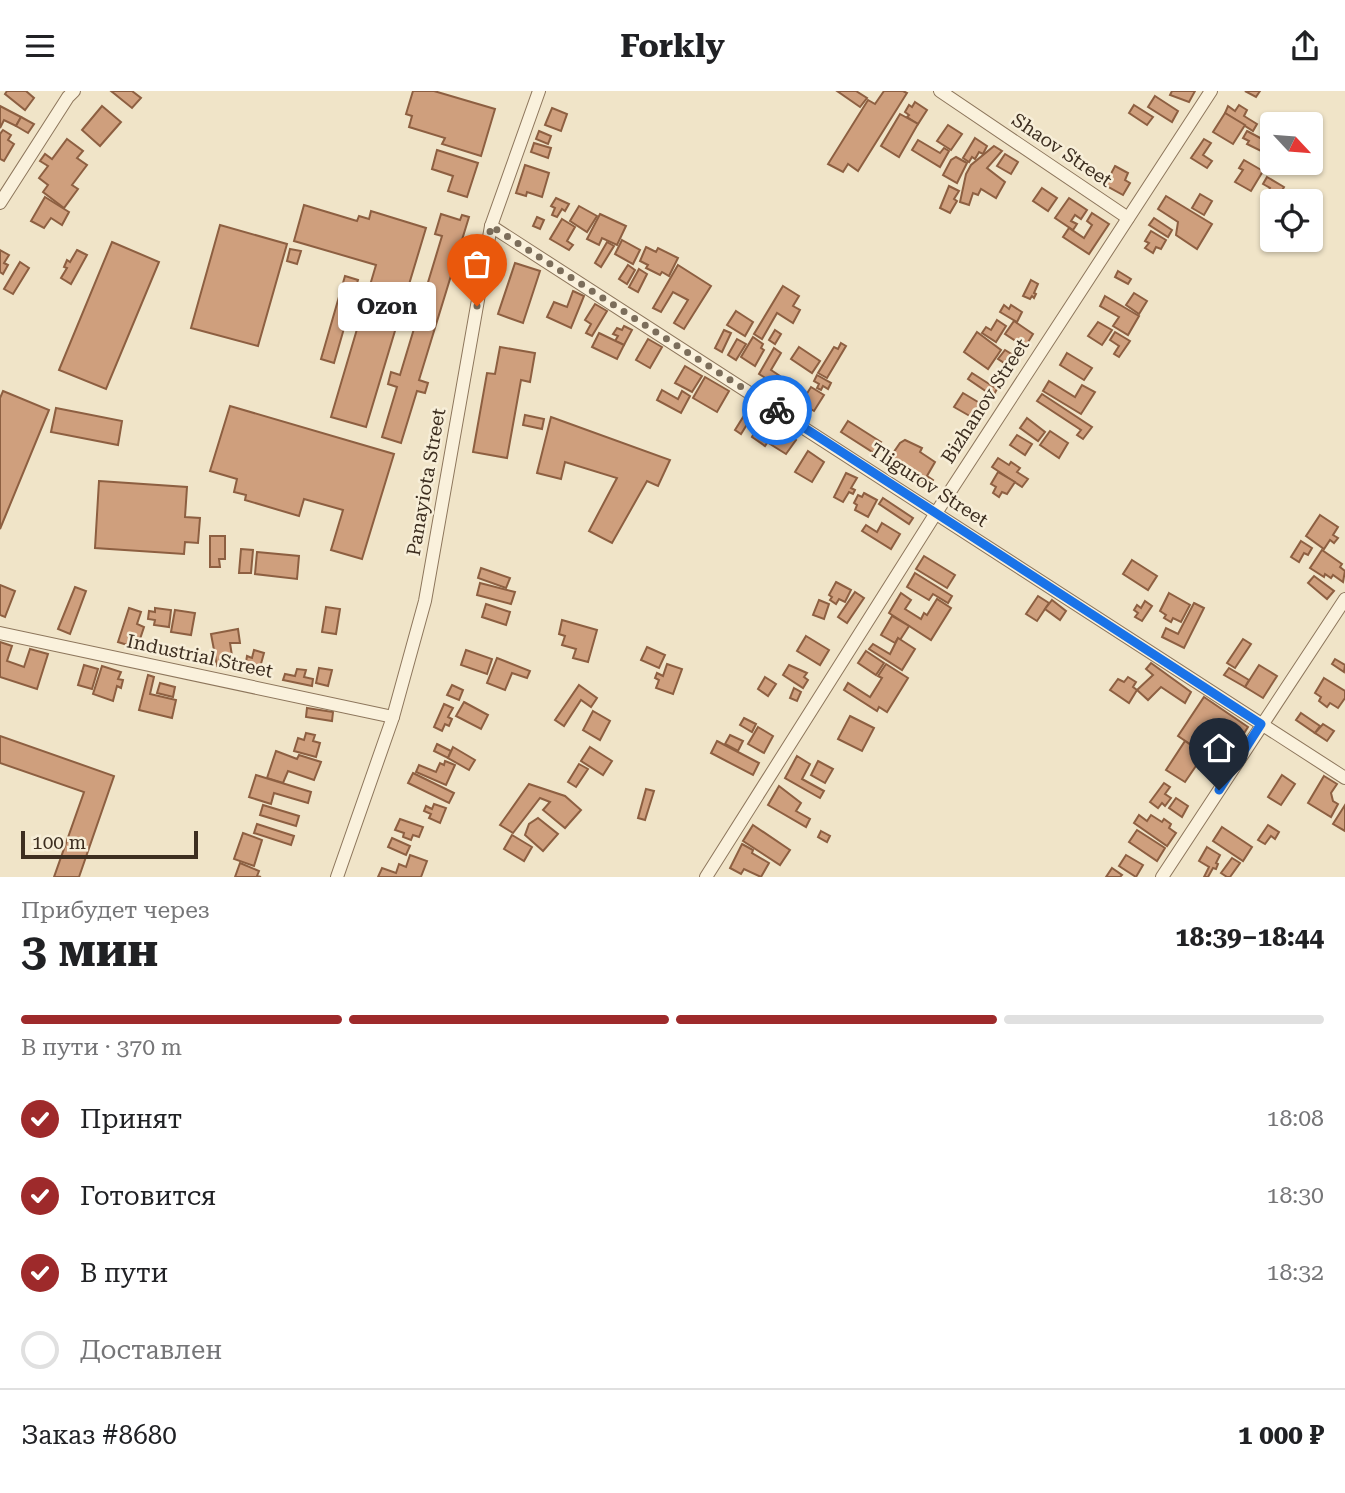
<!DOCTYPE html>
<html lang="ru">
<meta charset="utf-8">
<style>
body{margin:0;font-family:"Roboto Serif",serif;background:#f2f2f2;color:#202124;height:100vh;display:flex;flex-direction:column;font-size:26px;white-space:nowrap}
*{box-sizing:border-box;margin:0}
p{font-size:23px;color:#757577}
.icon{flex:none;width:38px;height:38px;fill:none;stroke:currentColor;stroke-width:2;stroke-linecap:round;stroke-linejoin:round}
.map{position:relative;height:786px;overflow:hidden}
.details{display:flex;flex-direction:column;background:#fff;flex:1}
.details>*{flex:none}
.needle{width:46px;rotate:116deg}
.fabs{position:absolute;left:1260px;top:21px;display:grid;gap:14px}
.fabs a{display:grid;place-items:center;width:63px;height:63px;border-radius:7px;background:#fff;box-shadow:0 2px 5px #0004;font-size:35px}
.scale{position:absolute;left:21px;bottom:18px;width:177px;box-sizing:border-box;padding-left:7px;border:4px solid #3d2e20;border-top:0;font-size:19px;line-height:24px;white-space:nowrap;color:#3d2e20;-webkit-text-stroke:5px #f7eed8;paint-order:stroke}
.pin{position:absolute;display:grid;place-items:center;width:60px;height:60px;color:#fff;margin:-72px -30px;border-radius:50% 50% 50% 0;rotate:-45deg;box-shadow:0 0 7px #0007}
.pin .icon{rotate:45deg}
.courier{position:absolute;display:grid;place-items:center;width:70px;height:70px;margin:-35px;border:5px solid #1a73e8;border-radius:50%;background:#fff;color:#222;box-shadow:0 2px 9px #0007}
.bubble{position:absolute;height:49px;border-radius:7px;background:#fff;box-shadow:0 2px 5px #0004;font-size:23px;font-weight:700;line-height:49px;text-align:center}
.overview em{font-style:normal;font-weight:700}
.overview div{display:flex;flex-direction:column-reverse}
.overview{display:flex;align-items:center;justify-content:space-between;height:119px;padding:0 21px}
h1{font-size:46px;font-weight:700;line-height:52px}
.bar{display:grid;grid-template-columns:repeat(4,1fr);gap:10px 7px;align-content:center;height:84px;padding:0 21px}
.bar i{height:9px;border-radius:5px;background:#e0e0e0}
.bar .on{background:#9e2a2b}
.bar p{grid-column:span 4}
.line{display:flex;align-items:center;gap:18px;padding:0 21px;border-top:2px solid #e0e0e0}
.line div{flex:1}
ol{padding:0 21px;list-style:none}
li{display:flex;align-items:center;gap:21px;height:77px}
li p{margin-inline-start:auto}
li .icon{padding:7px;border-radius:50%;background:#9e2a2b;color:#fff;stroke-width:4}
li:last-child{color:#757577}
li i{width:38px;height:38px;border:4px solid #e0e0e0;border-radius:50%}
header{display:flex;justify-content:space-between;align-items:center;height:91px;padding:0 21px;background:#fff;font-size:32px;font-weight:700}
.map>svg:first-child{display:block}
</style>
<header><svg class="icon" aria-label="menu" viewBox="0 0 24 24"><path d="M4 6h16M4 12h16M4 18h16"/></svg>Forkly<svg class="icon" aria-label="share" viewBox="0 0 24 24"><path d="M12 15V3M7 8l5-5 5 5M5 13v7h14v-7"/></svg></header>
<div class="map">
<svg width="1345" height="786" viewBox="0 0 1345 786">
<rect width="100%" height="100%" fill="#f0e4c8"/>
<g fill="#cf9f7d" stroke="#8d5f41" stroke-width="2">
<polygon points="7,0 26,0 34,7 25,19 5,3"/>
<polygon points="111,0 132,0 141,7 132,17"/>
<polygon points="413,0 434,0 495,18 481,65 442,53 445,47 409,36 412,25 406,23"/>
<polygon points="837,0 856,0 867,7 860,16"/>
<polygon points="884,0 903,0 907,2 858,80 848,73 843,81 828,73 868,9 875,13"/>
<polygon points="1172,0 1195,0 1189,11 1170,4"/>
<polygon points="1245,0 1260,0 1256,6"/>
<polygon points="1155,5 1178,20 1172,31 1148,16"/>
<polygon points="915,11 927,19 918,33 907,26 909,24 905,21 909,14 912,16"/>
<polygon points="1134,14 1153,26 1147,34 1129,22"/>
<polygon points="1239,14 1247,19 1244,25 1257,33 1253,40 1225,22 1228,15 1235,20"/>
<polygon points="0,15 21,26 16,35 4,29 0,37"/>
<polygon points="102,15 121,31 100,55 82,39"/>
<polygon points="552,17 567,23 561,40 545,34"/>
<polygon points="1225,22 1245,34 1233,53 1213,41"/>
<polygon points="900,23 918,33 899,66 881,55"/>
<polygon points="21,26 34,33 28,42 16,35"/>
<polygon points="948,34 962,43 951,59 937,50"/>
<polygon points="3,39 11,44 8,49 14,53 4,70 0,68 0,43"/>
<polygon points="539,40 551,45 548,53 536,48"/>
<polygon points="1247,40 1266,50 1261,60 1247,53 1249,50 1243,47"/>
<polygon points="975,47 987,55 983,63 979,61 975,68 972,66 969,71 963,67"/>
<polygon points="67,48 83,60 77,67 87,74 72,94 78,98 64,117 43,101 48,94 39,87 48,75 40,70 45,63 52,68"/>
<polygon points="1204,48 1211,52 1203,64 1212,70 1207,77 1191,67"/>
<polygon points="918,49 940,62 944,57 949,60 940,76 912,59"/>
<polygon points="534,52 551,57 548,67 531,61"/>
<polygon points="994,55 1002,60 987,77 1005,91 996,107 981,98 978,104 973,102 969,114 960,111 966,83 971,74"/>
<polygon points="437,59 478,72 467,106 448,100 453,85 432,78"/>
<polygon points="1005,63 1018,71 1011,83 997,75"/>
<polygon points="956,66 967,72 957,92 943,84 951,69"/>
<polygon points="1244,69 1263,80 1251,100 1235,91 1243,79 1239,77"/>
<polygon points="525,74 549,82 542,106 527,101 526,105 516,102"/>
<polygon points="1115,75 1128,82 1125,89 1130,92 1123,104 1105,94"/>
<polygon points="1267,86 1284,96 1276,110 1266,105 1270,97 1263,93"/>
<polygon points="949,95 959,100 954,108 957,110 950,122 940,117"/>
<polygon points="1042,97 1057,107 1048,120 1033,110"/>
<polygon points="1200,103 1212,110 1204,124 1192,117"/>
<polygon points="1166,105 1212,133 1197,158 1176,144 1178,131 1158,118"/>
<polygon points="45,106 69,121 62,134 51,127 44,137 31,130"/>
<polygon points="556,107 569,113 565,120 562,118 557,126 552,124 555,117 551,115"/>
<polygon points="1069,107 1087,119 1081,128 1075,124 1071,130 1077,133 1073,139 1055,127"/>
<polygon points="304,114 357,130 359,125 369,128 371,120 426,137 366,336 331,326 376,174 294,150"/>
<polygon points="579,115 597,125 587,141 570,130"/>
<polygon points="1092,122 1109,133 1089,163 1063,146 1069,137 1084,147 1092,134 1087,130"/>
<polygon points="441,123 460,129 462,124 469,126 419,289 428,292 425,302 417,300 401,352 382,346 397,296 388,293 391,281 400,284 442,145 435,143"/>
<polygon points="600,123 626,135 617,154 602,147 599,154 587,148"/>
<polygon points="537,126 544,129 540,138 533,135"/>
<polygon points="1154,127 1172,139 1168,146 1149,134"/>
<polygon points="562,128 575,136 567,150 573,154 569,159 550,148"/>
<polygon points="220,134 287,153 258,255 191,237"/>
<polygon points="1151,140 1166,149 1161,158 1156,156 1153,162 1145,157 1149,152 1145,150"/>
<polygon points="622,149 640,159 633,173 615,163"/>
<polygon points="112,151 159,171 106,298 59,279"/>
<polygon points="607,151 614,155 601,176 595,172"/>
<polygon points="646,156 656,161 658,157 678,167 669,185 662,181 660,184 646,177 648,174 640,170"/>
<polygon points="290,158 301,160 297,173 287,170"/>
<polygon points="0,159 9,164 4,172 8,174 3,183 0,181"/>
<polygon points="77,159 87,164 71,193 61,187 67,177 64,176 67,169 70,171"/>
<polygon points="20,171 29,177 13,203 4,198"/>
<polygon points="515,172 540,180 523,232 498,223"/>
<polygon points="628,174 635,179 627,193 619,188"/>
<polygon points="678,174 711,195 684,238 674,232 688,209 673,201 661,221 653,217"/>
<polygon points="639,178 647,183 638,201 629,196"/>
<polygon points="1118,180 1131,188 1128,193 1115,186"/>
<polygon points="345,185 358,189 334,272 321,268"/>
<polygon points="1031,189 1038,193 1034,202 1036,203 1034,207 1032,205 1030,208 1023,205"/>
<polygon points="783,195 799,205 793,215 800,219 793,232 777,222 762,248 754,243"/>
<polygon points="573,200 584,205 571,237 547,226 554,211 567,216"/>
<polygon points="1134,202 1147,210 1139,223 1126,214"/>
<polygon points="1105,205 1139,225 1128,244 1113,235 1119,226 1100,215"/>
<polygon points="595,213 607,220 592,245 586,242 591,233 585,229"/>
<polygon points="1004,214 1009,218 1011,214 1022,221 1017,231 1000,221"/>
<polygon points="736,220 753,231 745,245 727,234"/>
<polygon points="997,229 1006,235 996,251 982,242 986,236 991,239"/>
<polygon points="1014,230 1033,243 1025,256 1005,243"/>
<polygon points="1098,231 1112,239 1102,254 1088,245"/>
<polygon points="624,235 632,239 624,254 615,250 618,245 613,243 617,237 622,239"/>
<polygon points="724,239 731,242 722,261 715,257"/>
<polygon points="775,239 781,243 775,253 769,249"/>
<polygon points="977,241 1001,259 988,278 964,261"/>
<polygon points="1115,241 1130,250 1119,266 1114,263 1119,255 1110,249"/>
<polygon points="599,242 624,254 617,268 592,256"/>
<polygon points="753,246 763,253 761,257 764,259 755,275 741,266"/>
<polygon points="648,248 662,256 650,277 636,269"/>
<polygon points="737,248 746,253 736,269 728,264"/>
<polygon points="841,252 846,255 827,287 818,282 834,256 838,258"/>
<polygon points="500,256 535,262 530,291 521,289 507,367 473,361 487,282 495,283"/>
<polygon points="799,256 820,270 812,282 791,268"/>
<polygon points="774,257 781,262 771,279 780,285 775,293 759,283"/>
<polygon points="1005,259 1018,267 1012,277 998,268"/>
<polygon points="1067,262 1092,277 1084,289 1060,274"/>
<polygon points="685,275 702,285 692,301 675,292"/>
<polygon points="972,282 997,298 993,305 968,288"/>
<polygon points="817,284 831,292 828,298 823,295 821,299 817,297 819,293 814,290"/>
<polygon points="705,286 729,300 717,321 693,307"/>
<polygon points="1049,290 1075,306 1082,294 1095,301 1081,323 1043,300"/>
<polygon points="811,296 824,304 814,320 801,312"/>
<polygon points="662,299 678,308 682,300 690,305 681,322 657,309"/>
<polygon points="3,300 49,319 0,438 0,307"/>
<polygon points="963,302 983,314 975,328 954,316"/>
<polygon points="1042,303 1092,336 1083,348 1077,344 1081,339 1037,310"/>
<polygon points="230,315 394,363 362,468 331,459 343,419 304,408 299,425 245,409 246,404 234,401 237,388 210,380"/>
<polygon points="750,315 756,319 741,343 735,339"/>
<polygon points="56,317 122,330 118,354 51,341"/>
<polygon points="525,324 544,328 542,338 523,334"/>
<polygon points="551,326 670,369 658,395 647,390 612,452 589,440 617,387 565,371 561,388 537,382"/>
<polygon points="1027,327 1045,341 1038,350 1020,337"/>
<polygon points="763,328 777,337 765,355 752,346 755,340 750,337 755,329 760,333"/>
<polygon points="848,330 881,351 874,362 841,341"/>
<polygon points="780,338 796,349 786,363 770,353"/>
<polygon points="1050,340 1068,352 1059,367 1040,354"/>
<polygon points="1017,344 1032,353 1025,364 1010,354"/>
<polygon points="905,349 922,357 920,361 935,371 927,385 933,389 930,395 889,368 900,352"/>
<polygon points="808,360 824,371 812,391 795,381"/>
<polygon points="998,367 1009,374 1011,371 1020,377 1017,381 1028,388 1022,396 992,376"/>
<polygon points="998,381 1015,391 1007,403 1002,401 999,406 993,402 996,396 991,393"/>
<polygon points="846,382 857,387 851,397 855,399 853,403 849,401 843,411 834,406"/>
<polygon points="99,390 187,396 185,426 200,427 198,452 185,451 184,463 95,457"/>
<polygon points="864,402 877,409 868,426 855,419 857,414 854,412 858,404 862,406"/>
<polygon points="883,407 913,427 909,433 879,413"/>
<polygon points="1320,424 1338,436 1333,444 1338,447 1334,452 1330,449 1324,458 1306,445"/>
<polygon points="882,432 900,443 891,458 862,440 866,434 877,441"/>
<polygon points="210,445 225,445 225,468 219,468 220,476 210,476"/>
<polygon points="1301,450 1312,457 1308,464 1304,462 1299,471 1291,466"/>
<polygon points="241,458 253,459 251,482 239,482"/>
<polygon points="1322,459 1342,473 1340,476 1345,480 1343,491 1333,484 1331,487 1325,483 1324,486 1310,477"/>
<polygon points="257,461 299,465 297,488 255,483"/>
<polygon points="924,465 955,484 947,497 916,478"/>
<polygon points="1132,469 1157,485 1148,499 1123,483"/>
<polygon points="481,477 510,487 506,497 478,487"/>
<polygon points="915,482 952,505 948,512 933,503 929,509 907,496"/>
<polygon points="1314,485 1334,500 1327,508 1308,492"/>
<polygon points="836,491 851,499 845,511 839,508 836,513 830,509 832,506 829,504"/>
<polygon points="480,492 515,501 511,513 477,504"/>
<polygon points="0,494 15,500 5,526 0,524"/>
<polygon points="75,496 86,500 70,543 58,538"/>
<polygon points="855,501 864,507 847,532 838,526"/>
<polygon points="901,502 911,509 905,518 921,528 924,522 927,524 937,508 951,517 931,549 889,522"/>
<polygon points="1169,502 1190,514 1181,531 1173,527 1171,531 1164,527 1166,524 1160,520"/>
<polygon points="1038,505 1049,512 1037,530 1026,523"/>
<polygon points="819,509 829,513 824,528 813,524"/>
<polygon points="1052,509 1066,520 1060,529 1045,518"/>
<polygon points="1145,510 1152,515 1142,530 1135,526 1138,522 1134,519 1137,514 1141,517"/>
<polygon points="1194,512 1204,517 1184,557 1162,546 1166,537 1178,543"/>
<polygon points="486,513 510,521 506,534 482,526"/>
<polygon points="326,516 340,518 336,543 322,541"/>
<polygon points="129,517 141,521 137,533 144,536 137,557 118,551"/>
<polygon points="155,517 171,519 169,536 154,534 155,529 148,528 149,520 155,521"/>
<polygon points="175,519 195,522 191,544 171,541"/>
<polygon points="892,525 909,535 900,549 898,547 895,552 881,544"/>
<polygon points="562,529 597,539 588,571 573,567 576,558 562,554 565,545 559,543"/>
<polygon points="238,538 240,552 230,552 233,571 217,575 211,543"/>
<polygon points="806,545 829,559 820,574 797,560"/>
<polygon points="898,547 915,558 902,579 869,558 873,553 890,563"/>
<polygon points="1243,548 1251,553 1235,577 1227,572"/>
<polygon points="0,551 12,555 7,570 24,576 30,558 48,563 37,598 0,586"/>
<polygon points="647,556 665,564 659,577 641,569"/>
<polygon points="254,559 264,562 259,580 250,577 251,573 246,571 247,565 252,567"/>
<polygon points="466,559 492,568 487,583 461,574"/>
<polygon points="866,560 884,572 876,584 858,572"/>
<polygon points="497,567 530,580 527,587 512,582 505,599 487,592"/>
<polygon points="1335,568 1345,574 1344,581 1332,573"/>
<polygon points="1151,572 1191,601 1185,612 1161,596 1148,609 1137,599 1153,584 1146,578"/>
<polygon points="667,573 682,578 673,603 656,597 659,589 655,587 657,582 663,585"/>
<polygon points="886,573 908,587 887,621 879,616 877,620 844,599 848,592 870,606 882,587 878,585"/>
<polygon points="84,574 98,578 92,598 78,594"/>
<polygon points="789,574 807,582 804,586 808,589 803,597 783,584"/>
<polygon points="1259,574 1277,585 1263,607 1245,596"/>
<polygon points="102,575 121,581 118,588 123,589 121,597 117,595 113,610 93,603"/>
<polygon points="319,577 332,579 328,595 316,592"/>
<polygon points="1229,577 1249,589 1245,596 1224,584"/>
<polygon points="297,578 306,579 304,586 313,588 312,595 283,589 285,583 295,585"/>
<polygon points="148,584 154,586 150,603 176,609 172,627 139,619"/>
<polygon points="765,586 776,593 768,605 758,598"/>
<polygon points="1128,586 1136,591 1133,596 1137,599 1129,612 1110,599 1118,588 1124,591"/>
<polygon points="1324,587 1345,600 1345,607 1338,617 1330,612 1327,616 1319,610 1321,606 1315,602"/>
<polygon points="160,592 175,596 173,606 157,602"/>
<polygon points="452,594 463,599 459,609 447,604"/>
<polygon points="579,594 597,607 591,616 581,609 564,635 555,629"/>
<polygon points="794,597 801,601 797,610 790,607"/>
<polygon points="1204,606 1248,636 1239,650 1221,637 1215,646 1232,658 1221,674 1178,645"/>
<polygon points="464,611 488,624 481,638 456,625"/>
<polygon points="444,613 453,617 448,626 452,628 449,635 445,633 442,640 434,636"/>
<polygon points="307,617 333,621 332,630 306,626"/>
<polygon points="593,620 610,630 600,649 583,639"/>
<polygon points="1301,622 1320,635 1315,642 1296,629"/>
<polygon points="850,625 874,637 862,660 838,648"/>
<polygon points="744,627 756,633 752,641 740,634"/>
<polygon points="1323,633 1334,640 1327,650 1315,642"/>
<polygon points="758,636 773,645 764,662 748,653"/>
<polygon points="306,642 315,644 313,650 320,652 316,666 294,660 298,647 304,649"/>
<polygon points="730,644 743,650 738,660 725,653"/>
<polygon points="0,645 114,685 79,786 54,786 84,701 0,672"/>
<polygon points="717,650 759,672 753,684 711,662"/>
<polygon points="1185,650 1208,666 1202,675 1198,672 1185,691 1166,679"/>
<polygon points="437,653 451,660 448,667 434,660"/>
<polygon points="453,656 475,669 469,679 448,667"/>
<polygon points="590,656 612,670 603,684 581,670"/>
<polygon points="276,660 297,668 299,664 321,671 314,689 288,680 283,692 267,687"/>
<polygon points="797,665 810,673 802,688 824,700 820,707 785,687"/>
<polygon points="445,670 455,674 446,694 416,681 419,674 436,681 440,672 444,674"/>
<polygon points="818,670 833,678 825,692 811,684"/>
<polygon points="579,673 588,678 576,696 568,691"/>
<polygon points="413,682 454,702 449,712 408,692"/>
<polygon points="256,684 311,701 308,712 274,702 271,713 249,706"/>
<polygon points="1282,684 1295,693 1281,714 1268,706"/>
<polygon points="1324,685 1337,693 1331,702 1333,710 1338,713 1331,726 1308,712"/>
<polygon points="1164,692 1170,696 1165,703 1171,707 1165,715 1162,712 1158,717 1150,711"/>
<polygon points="529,693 565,705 581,719 565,737 543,719 550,711 540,707 513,742 500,734"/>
<polygon points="779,695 801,712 796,720 810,728 806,736 768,714"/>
<polygon points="646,698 654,700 645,729 638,727"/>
<polygon points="1176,707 1188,715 1182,726 1169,717"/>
<polygon points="434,713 446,717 440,732 429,727 431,723 424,720 426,715 432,718"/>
<polygon points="263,714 299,725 296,735 260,724"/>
<polygon points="1345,714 1345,740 1333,733"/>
<polygon points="1139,724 1147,730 1151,724 1162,731 1164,728 1171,733 1169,737 1176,742 1167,755 1134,732"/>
<polygon points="538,727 558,743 543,760 525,744 529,733"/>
<polygon points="400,728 423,736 419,746 413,744 411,749 403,746 404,742 395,739"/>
<polygon points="257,733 294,745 291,754 254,742"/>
<polygon points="753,734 790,759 780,774 743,750"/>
<polygon points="1268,734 1279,741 1275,748 1271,745 1265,753 1258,749"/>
<polygon points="1222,736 1252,756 1243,770 1213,750"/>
<polygon points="1137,739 1165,757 1157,770 1129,751"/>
<polygon points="821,740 830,745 827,751 818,746"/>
<polygon points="243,742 262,749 254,775 234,768"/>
<polygon points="512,744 532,756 524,770 504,758"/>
<polygon points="392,747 410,755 406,764 388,756"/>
<polygon points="742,753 753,759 752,762 769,772 761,786 744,778 741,783 730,777"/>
<polygon points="1207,756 1220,764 1216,772 1218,773 1216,778 1213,777 1208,786 1204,786 1209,776 1199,770"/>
<polygon points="410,764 427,770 421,786 378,786 382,777 396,782 399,773 406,776"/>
<polygon points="1126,764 1143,774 1136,786 1119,775"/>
<polygon points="1232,767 1240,772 1230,786 1227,786 1221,782"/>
<polygon points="240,772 259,780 257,785 261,786 235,786"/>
<polygon points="1112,777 1122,784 1120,786 1106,786"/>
</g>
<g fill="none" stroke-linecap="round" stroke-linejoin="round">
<g stroke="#8d765c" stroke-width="14">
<g id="minor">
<polyline points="940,0 1128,127"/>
<polyline points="0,112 68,6 74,0"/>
<polyline points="491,135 1345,687"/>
<polyline points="0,542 393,626"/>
<polyline points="337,786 393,626 425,510 491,135 539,0"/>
<polyline points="706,786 936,422 1211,0"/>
<polyline points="1162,786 1345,508"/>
</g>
</g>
<use href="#minor" stroke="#faf1dc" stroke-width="12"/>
</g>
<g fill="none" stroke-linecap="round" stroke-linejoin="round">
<polyline stroke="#7c6e5b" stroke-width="7" stroke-dasharray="0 12.6" points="477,215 491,135 777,319"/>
<polyline stroke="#1a73e8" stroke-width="9" points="777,319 1261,633 1219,699"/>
</g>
<g text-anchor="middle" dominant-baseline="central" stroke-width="5" stroke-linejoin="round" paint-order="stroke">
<g font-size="19" fill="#3d2e20" stroke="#f7eed8">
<text transform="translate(1062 59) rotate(34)">Shaov Street</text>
<text transform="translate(985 310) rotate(-57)">Bizhanov Street</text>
<text transform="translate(426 391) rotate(-80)">Panayiota Street</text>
<text transform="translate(929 394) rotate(33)">Tligurov Street</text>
<text transform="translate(200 565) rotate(12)">Industrial Street</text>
</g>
</g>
</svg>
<div class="fabs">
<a><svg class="needle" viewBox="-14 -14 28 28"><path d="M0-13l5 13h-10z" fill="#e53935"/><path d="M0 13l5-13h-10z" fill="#757577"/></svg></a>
<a><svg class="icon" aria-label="locate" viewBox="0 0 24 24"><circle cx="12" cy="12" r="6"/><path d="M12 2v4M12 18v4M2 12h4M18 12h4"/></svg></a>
</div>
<div class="scale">100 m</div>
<div class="pin" style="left:477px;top:215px;background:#ea580c"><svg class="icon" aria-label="bag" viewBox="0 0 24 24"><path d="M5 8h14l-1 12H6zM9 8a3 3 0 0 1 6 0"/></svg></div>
<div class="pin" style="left:1219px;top:699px;background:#1f2937"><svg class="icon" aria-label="home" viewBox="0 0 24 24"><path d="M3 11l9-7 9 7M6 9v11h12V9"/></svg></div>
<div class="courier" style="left:777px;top:319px"><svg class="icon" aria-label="bike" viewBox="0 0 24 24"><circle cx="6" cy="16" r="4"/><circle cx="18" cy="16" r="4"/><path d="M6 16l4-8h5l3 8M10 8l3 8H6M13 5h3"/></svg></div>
<div class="bubble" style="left:338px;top:191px;width:98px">Ozon</div>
</div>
<section class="details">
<div class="overview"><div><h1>3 мин</h1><p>Прибудет через</p></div><em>18:39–18:44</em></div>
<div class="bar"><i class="on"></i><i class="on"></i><i class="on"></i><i></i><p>В пути · 370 m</p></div>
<ol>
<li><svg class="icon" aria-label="check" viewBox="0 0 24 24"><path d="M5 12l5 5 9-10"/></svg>Принят<p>18:08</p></li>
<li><svg class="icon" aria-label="check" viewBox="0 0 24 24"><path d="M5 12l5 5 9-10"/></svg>Готовится<p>18:30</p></li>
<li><svg class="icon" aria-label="check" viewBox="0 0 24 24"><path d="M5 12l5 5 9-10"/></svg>В пути<p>18:32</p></li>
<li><i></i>Доставлен</li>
</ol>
<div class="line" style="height:91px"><div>Заказ #8680</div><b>1 000 ₽</b></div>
</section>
